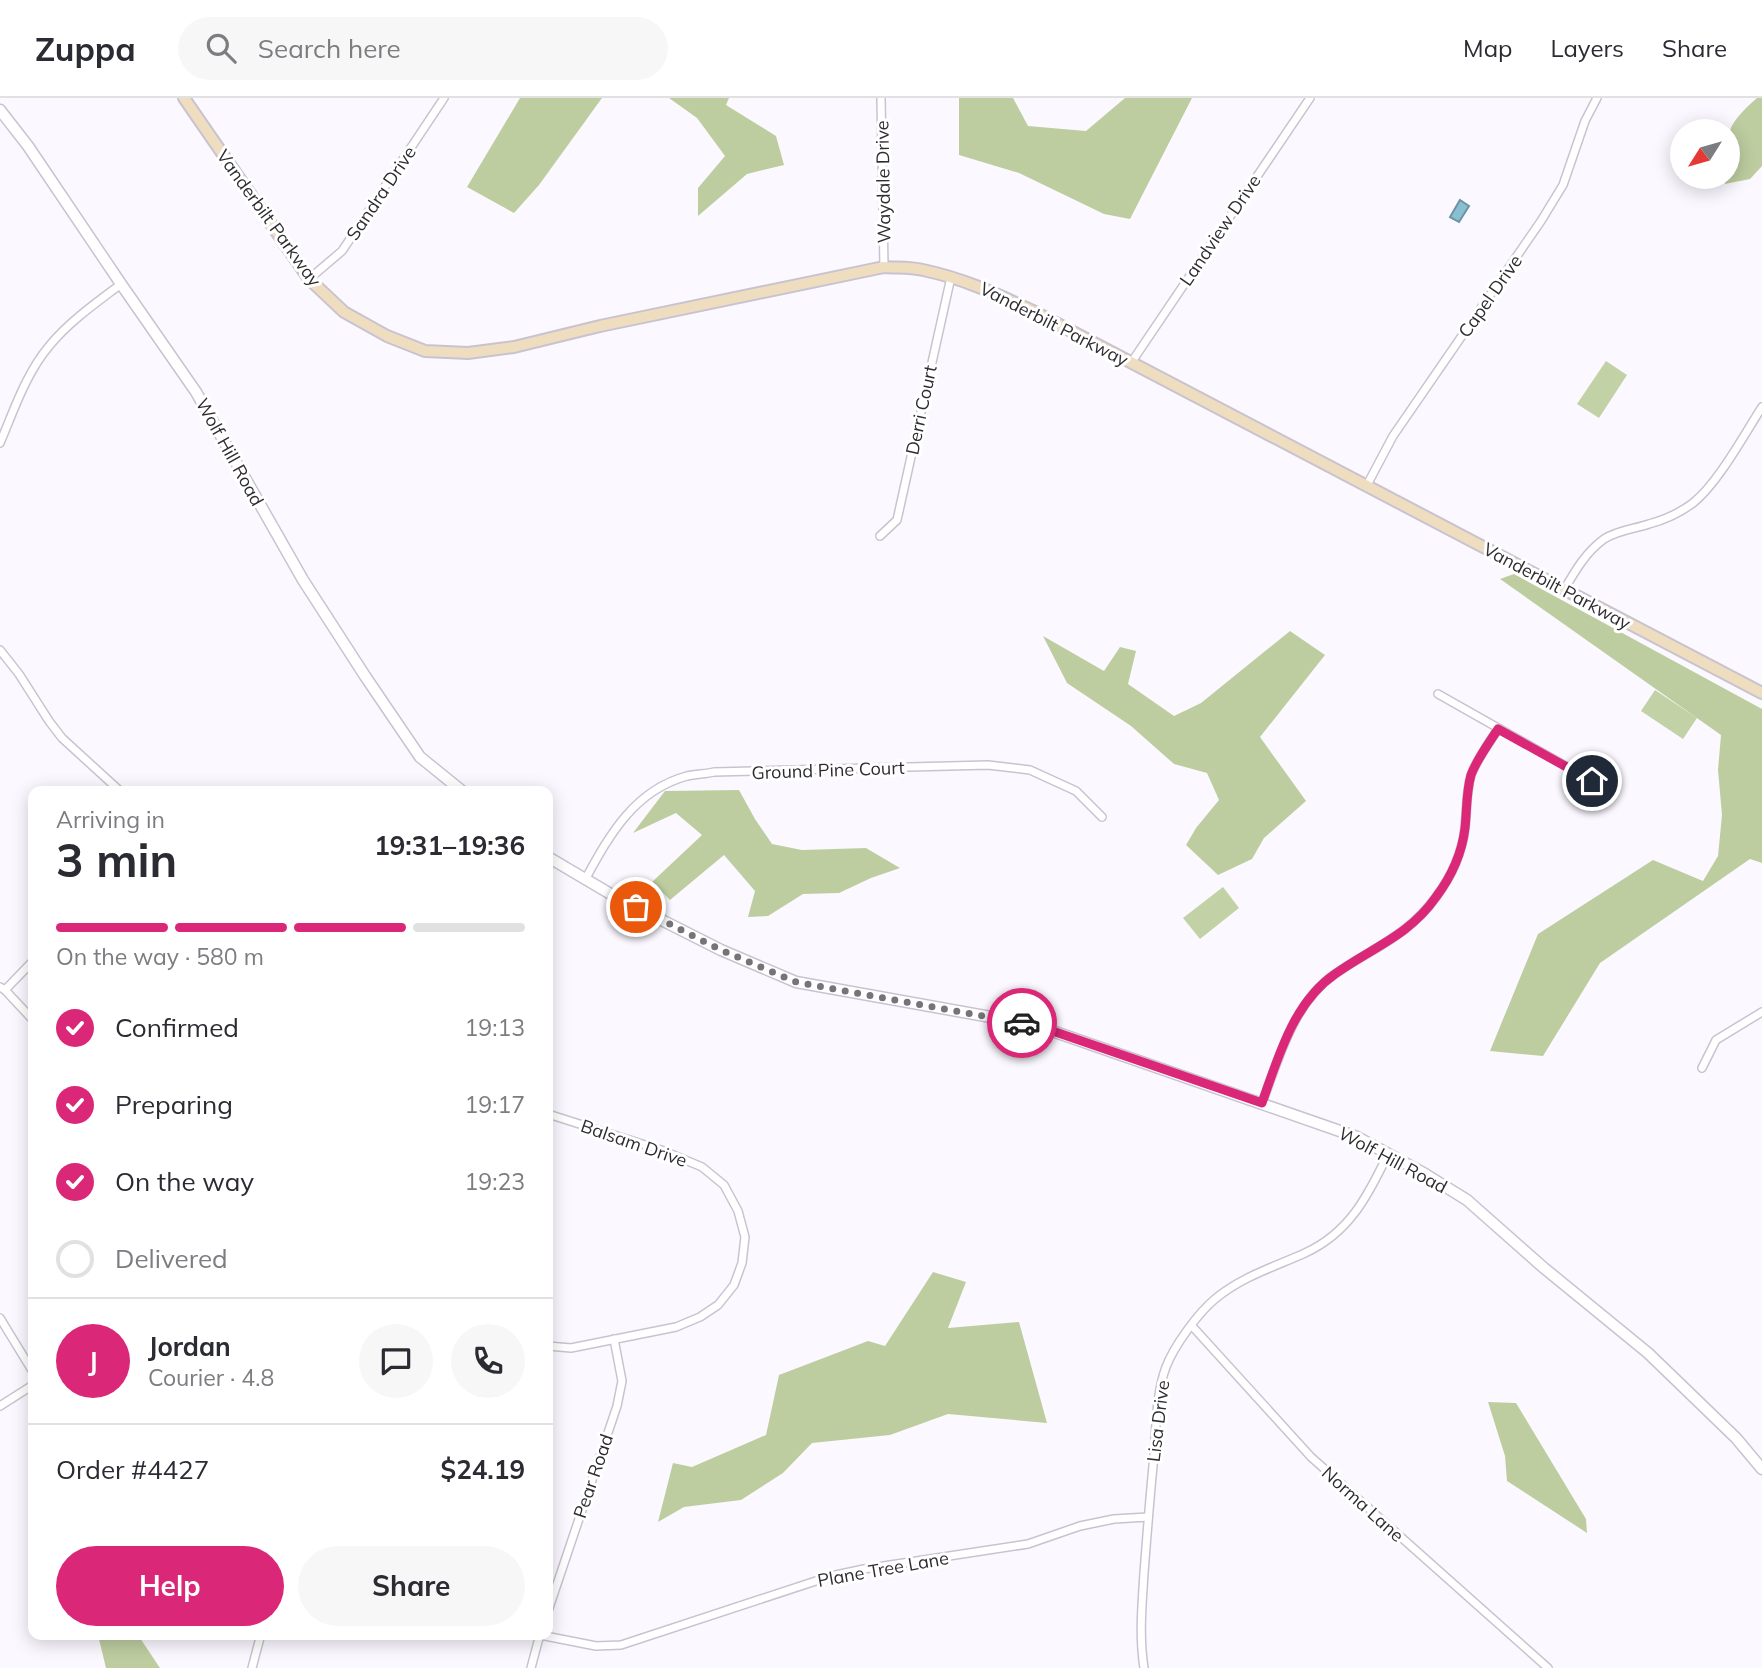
<!DOCTYPE html>
<meta charset="utf-8">
<style>
body{margin:0;font-family:Mulish,sans-serif;background:#f7f7f7;color:#2b2b33;height:100vh;display:flex;flex-direction:column;font-size:26px;white-space:nowrap}
*{box-sizing:border-box;margin:0}
p{font-size:23px;color:#7c7c81}
.icon{flex:none;width:38px;height:38px;fill:none;stroke:currentColor;stroke-width:2;stroke-linecap:round;stroke-linejoin:round}
.map{position:relative;flex:1;overflow:hidden}
.details{position:absolute;left:28px;top:688px;width:525px;height:854px;display:flex;flex-direction:column;background:#fff;border-radius:14px;box-shadow:0 4px 18px #0003}
.details>*{flex:none}
.needle{width:46px;rotate:233deg}
.fabs{position:absolute;left:1670px;top:21px;display:grid;gap:14px}
.fabs a{display:grid;place-items:center;width:70px;height:70px;border-radius:50%;background:#fff;box-shadow:0 4px 18px #0003;font-size:35px}
.pin{position:absolute;display:grid;place-items:center;width:60px;height:60px;color:#fff;margin:-30px;border:4px solid #fff;border-radius:50%;box-shadow:0 2px 7px #0007}
.courier{position:absolute;display:grid;place-items:center;width:70px;height:70px;margin:-35px;border:5px solid #db2777;border-radius:50%;background:#fff;color:#222;box-shadow:0 2px 9px #0007}
.overview em{font-style:normal;font-weight:700}
.overview div{display:flex;flex-direction:column-reverse}
.overview{display:flex;align-items:center;justify-content:space-between;height:119px;padding:0 28px}
h1{font-size:46px;font-weight:700;line-height:52px}
.bar{display:grid;grid-template-columns:repeat(4,1fr);gap:10px 7px;align-content:center;height:84px;padding:0 28px}
.bar i{height:9px;border-radius:5px;background:#e1e1e2}
.bar .active{background:#db2777}
.bar p{grid-column:span 4}
.line{display:flex;align-items:center;gap:18px;padding:0 28px;border-top:2px solid #e1e1e2}
.line div{flex:1}
.round{display:grid;place-items:center;flex:none;width:74px;height:74px;border-radius:37px;background:#f7f7f7}
ol{padding:0 28px;list-style:none}
li{display:flex;align-items:center;gap:21px;height:77px}
li p{margin-inline-start:auto}
li .icon{padding:7px;border-radius:50%;background:#db2777;color:#fff;stroke-width:4}
li:last-child{color:#7c7c81}
li i{width:38px;height:38px;border:4px solid #e1e1e2;border-radius:50%}
.cta{display:flex;gap:14px;margin-top:auto;padding:14px 28px}
.cta a{flex:1;height:80px;border-radius:42px;background:#db2777;color:#fff;font-size:28px;font-weight:700;line-height:80px;text-align:center}
.cta a+a{background:#f7f7f7;color:#2b2b33}
header{display:flex;align-items:center;gap:42px;box-sizing:border-box;height:98px;padding:0 35px;background:#fff;border-bottom:2px solid #e1e1e2}
header strong{font-size:33px}
nav{display:flex;gap:38px;margin-inline-start:auto;font-size:24px}
.search{width:490px;height:63px;background:#f7f7f7;display:flex;align-items:center;gap:18px;box-sizing:border-box;padding:0 24px;border-radius:38px;color:#7c7c81;font-size:26px}
.map>svg:first-child{display:block}
</style>
<header>
<strong>Zuppa</strong>
<div class="search"><svg class="icon" aria-label="search" viewBox="0 0 24 24"><circle cx="10" cy="10" r="6"/><path d="M15 15l6 6"/></svg>Search here</div>
<nav><a>Map</a><a>Layers</a><a>Share</a></nav>
</header>
<div class="map">
<svg width="1762" height="1570" viewBox="0 0 1762 1570">
<rect width="100%" height="100%" fill="#fbf9ff"/>
<g fill="#c3d1a6">
<polygon points="1606,263 1627,277 1599,320 1577,306"/>
<polygon points="1655,592 1697,620 1683,641 1641,613"/>
<polygon points="1223,789 1239,810 1200,841 1183,820"/>
</g>
<g fill="#becda0">
<polygon points="520,0 602,0 539,87 514,115 467,89"/>
<polygon points="669,0 729,0 726,7 776,38 784,67 747,76 698,118 698,90 725,58 697,20"/>
<polygon points="959,0 1013,0 1028,28 1086,33 1125,0 1192,0 1130,121 1104,116 1019,75 959,57"/>
<path d="M1757,0h5v68l-12,13 -25,5v-7h2c0,-43 -4,-49 30,-79z"/>
<polygon points="1514,476 1762,611 1762,765 1750,761 1600,865 1543,958 1490,953 1538,836 1653,762 1703,783 1718,758 1722,717 1718,672 1721,637 1500,481"/>
<polygon points="1290,533 1325,557 1260,639 1306,703 1264,740 1252,761 1218,777 1186,747 1196,730 1219,702 1207,675 1174,666 1131,628 1067,585 1043,538 1104,573 1120,549 1136,553 1128,586 1174,618 1201,605"/>
<polygon points="739,692 755,721 772,746 802,752 866,750 900,770 871,780 839,795 803,796 768,818 748,819 755,793 724,757 670,802 652,784 702,737 676,715 633,735 665,693"/>
<polygon points="933,1174 966,1184 948,1230 1019,1224 1047,1325 948,1316 890,1337 812,1345 783,1375 741,1402 684,1409 658,1424 673,1365 692,1369 766,1337 779,1277 868,1243 885,1248"/>
<polygon points="1488,1304 1516,1305 1586,1421 1587,1435 1507,1383 1505,1358"/>
<polygon points="98,1537 138,1537 160,1570 106,1570"/>
</g>
<polygon fill="#88bfd1" stroke="#6d93a1" stroke-width="2" points="1460,102 1469,108 1459,124 1450,119"/>
<g fill="none" stroke-linecap="round" stroke-linejoin="round">
<g stroke="#c9c3d1" stroke-width="10">
<g id="minor">
<polyline points="881,0 884,169"/>
<polyline points="309,181 342,153 444,0"/>
<polyline points="1131,265 1310,0"/>
<path d="M0,345c14,-33 26,-70 50,-98 20,-24 46,-42 71,-61"/>
<polyline points="1367,387 1393,338 1541,123 1563,87 1585,23 1597,0"/>
<polyline points="880,438 897,422 951,179"/>
<path d="M1564,492c11,-19 22,-38 40,-51 14,-9 30,-10 45,-15 15,-4 32,-12 44,-21 25,-20 51,-68 69,-96"/>
<polyline points="0,552 19,576 49,623 62,640 120,693"/>
<polyline points="1438,596 1592,683"/>
<path d="M586,780c24,-44 49,-88 101,-102 9,-2 19,-2 27,-4l274,-7 42,5 46,21 26,26"/>
<polyline points="0,889 5,892 33,922"/>
<polyline points="5,892 33,863"/>
<polyline points="1702,970 1716,942 1762,914"/>
<path d="M1262,1005c17,-45 31,-100 73,-129 37,-26 73,-38 101,-77 15,-20 26,-44 29,-69 2,-18 1,-35 6,-53 6,-16 18,-32 27,-46"/>
<polyline points="548,1016 664,1053 702,1069 724,1087 738,1113 745,1139 742,1165 734,1187 718,1207 700,1219 676,1229 571,1250 548,1248"/>
<polyline points="0,1220 33,1274"/>
<polyline points="1192,1228 1311,1359 1548,1570"/>
<polyline points="0,1308 33,1287"/>
<polyline points="548,1513 617,1308 622,1283 614,1241"/>
<polyline points="540,1537 596,1548 621,1547 831,1478 864,1471 1028,1446 1080,1428 1114,1421 1148,1419"/>
<polyline points="252,1570 261,1536"/>
<polyline points="531,1570 540,1536"/>
<path d="M1144,1570c-5,-32 -2,-63 0,-95 3,-39 6,-78 10,-117 2,-27 2,-63 12,-89 8,-21 32,-54 49,-68 26,-22 59,-32 90,-46 44,-20 63,-57 83,-99"/>
</g>
</g>
<g stroke="#c9c3d1" stroke-width="13">
<g id="tertiary">
<polyline points="0,12 28,48 121,186 196,294 303,482 365,578 420,659 462,693"/>
<polyline points="548,759 614,798 721,852 796,884 1035,927 1357,1039 1425,1076 1467,1102 1544,1170 1648,1255 1736,1340 1762,1371"/>
</g>
</g>
<g stroke="#c9c3d1" stroke-width="14">
<path id="secondary" d="M184,0l125,181 35,33 43,24 38,15 43,2 46,-6 86,-21 284,-59c13,1 26,0 39,3 39,8 74,24 110,41l729,382"/>
</g>
<use href="#minor" stroke="#fff" stroke-width="7"/>
<use href="#tertiary" stroke="#fff" stroke-width="10"/>
<use href="#secondary" stroke="#eeddbe" stroke-width="10"/>
</g>
<g fill="none" stroke-linecap="round" stroke-linejoin="round">
<polyline stroke="#767479" stroke-width="7" stroke-dasharray="0 12.6" points="636,809 721,852 796,884 1022,925"/>
<path stroke="#db2777" stroke-width="9" d="M1022,925l19,4 221,76c16,-45 31,-100 73,-129 36,-26 74,-38 101,-77 15,-20 26,-44 29,-69 2,-18 1,-35 6,-53 6,-16 18,-32 27,-46l94,52"/>
</g>
<g text-anchor="middle" dominant-baseline="central" stroke-width="6" stroke-linejoin="round" paint-order="stroke">
<g font-size="18" fill="#2e2c31" stroke="#fff">
<text transform="translate(883 84) rotate(-91)">Waydale Drive</text>
<text transform="translate(381 95) rotate(-56)">Sandra Drive</text>
<text transform="translate(269 120) rotate(54)">Vanderbilt Parkway</text>
<text transform="translate(1220 132) rotate(-56)">Landview Drive</text>
<text transform="translate(1490 198) rotate(-55)">Capel Drive</text>
<text transform="translate(1054 226) rotate(27)">Vanderbilt Parkway</text>
<text transform="translate(921 312) rotate(-78)">Derri Court</text>
<text transform="translate(230 354) rotate(61)">Wolf Hill Road</text>
<text transform="translate(1557 488) rotate(28)">Vanderbilt Parkway</text>
<text transform="translate(828 672) rotate(-2)">Ground Pine Court</text>
<text transform="translate(634 1045) rotate(19)">Balsam Drive</text>
<text transform="translate(1393 1062) rotate(28)">Wolf Hill Road</text>
<text transform="translate(1158 1323) rotate(-83)">Lisa Drive</text>
<text transform="translate(593 1378) rotate(-71)">Pear Road</text>
<text transform="translate(1363 1406) rotate(42)">Norma Lane</text>
<text transform="translate(883 1471) rotate(-10)">Plane Tree Lane</text>
</g>
</g>
</svg>
<div class="fabs">
<a><svg class="needle" viewBox="-14 -14 28 28"><path d="M0-13l5 13h-10z" fill="#e53935"/><path d="M0 13l5-13h-10z" fill="#7c7c81"/></svg></a>
</div>
<div class="pin" style="left:636px;top:809px;background:#ea580c"><svg class="icon" aria-label="bag" viewBox="0 0 24 24"><path d="M5 8h14l-1 12H6zM9 8a3 3 0 0 1 6 0"/></svg></div>
<div class="pin" style="left:1592px;top:683px;background:#1f2937"><svg class="icon" aria-label="home" viewBox="0 0 24 24"><path d="M3 11l9-7 9 7M6 9v11h12V9"/></svg></div>
<div class="courier" style="left:1022px;top:925px"><svg class="icon" aria-label="car" viewBox="0 0 24 24"><path d="M5 17H2v-5l4-1 3-4h7l3 4 3 1v5h-3M9 17h6M6 11h13"/><circle cx="7" cy="17" r="2"/><circle cx="17" cy="17" r="2"/></svg></div>
<section class="details">
<div class="overview"><div><h1>3 min</h1><p>Arriving in</p></div><em>19:31–19:36</em></div>
<div class="bar"><i class="active"></i><i class="active"></i><i class="active"></i><i></i><p>On the way · 580 m</p></div>
<ol>
<li><svg class="icon" aria-label="check" viewBox="0 0 24 24"><path d="M5 12l5 5 9-10"/></svg>Confirmed<p>19:13</p></li>
<li><svg class="icon" aria-label="check" viewBox="0 0 24 24"><path d="M5 12l5 5 9-10"/></svg>Preparing<p>19:17</p></li>
<li><svg class="icon" aria-label="check" viewBox="0 0 24 24"><path d="M5 12l5 5 9-10"/></svg>On the way<p>19:23</p></li>
<li><i></i>Delivered</li>
</ol>
<div class="line" style="height:126px"><b class="round" style="background:#db2777;color:#fff">J</b><div><b>Jordan</b><p>Courier · 4.8</p></div><a class="round"><svg class="icon" aria-label="chat" viewBox="0 0 24 24"><path d="M4 5h16v11H9l-5 4z"/></svg></a><a class="round"><svg class="icon" aria-label="phone" viewBox="0 0 24 24"><path d="M5 4h4l2 5-3 2q2 4 5 5l2-3 5 2v4C11 20 4 13 5 4z"/></svg></a></div>
<div class="line" style="height:91px"><div>Order #4427</div><b>$24.19</b></div>
<div class="cta"><a>Help</a><a>Share</a></div>
</section>
</div>
